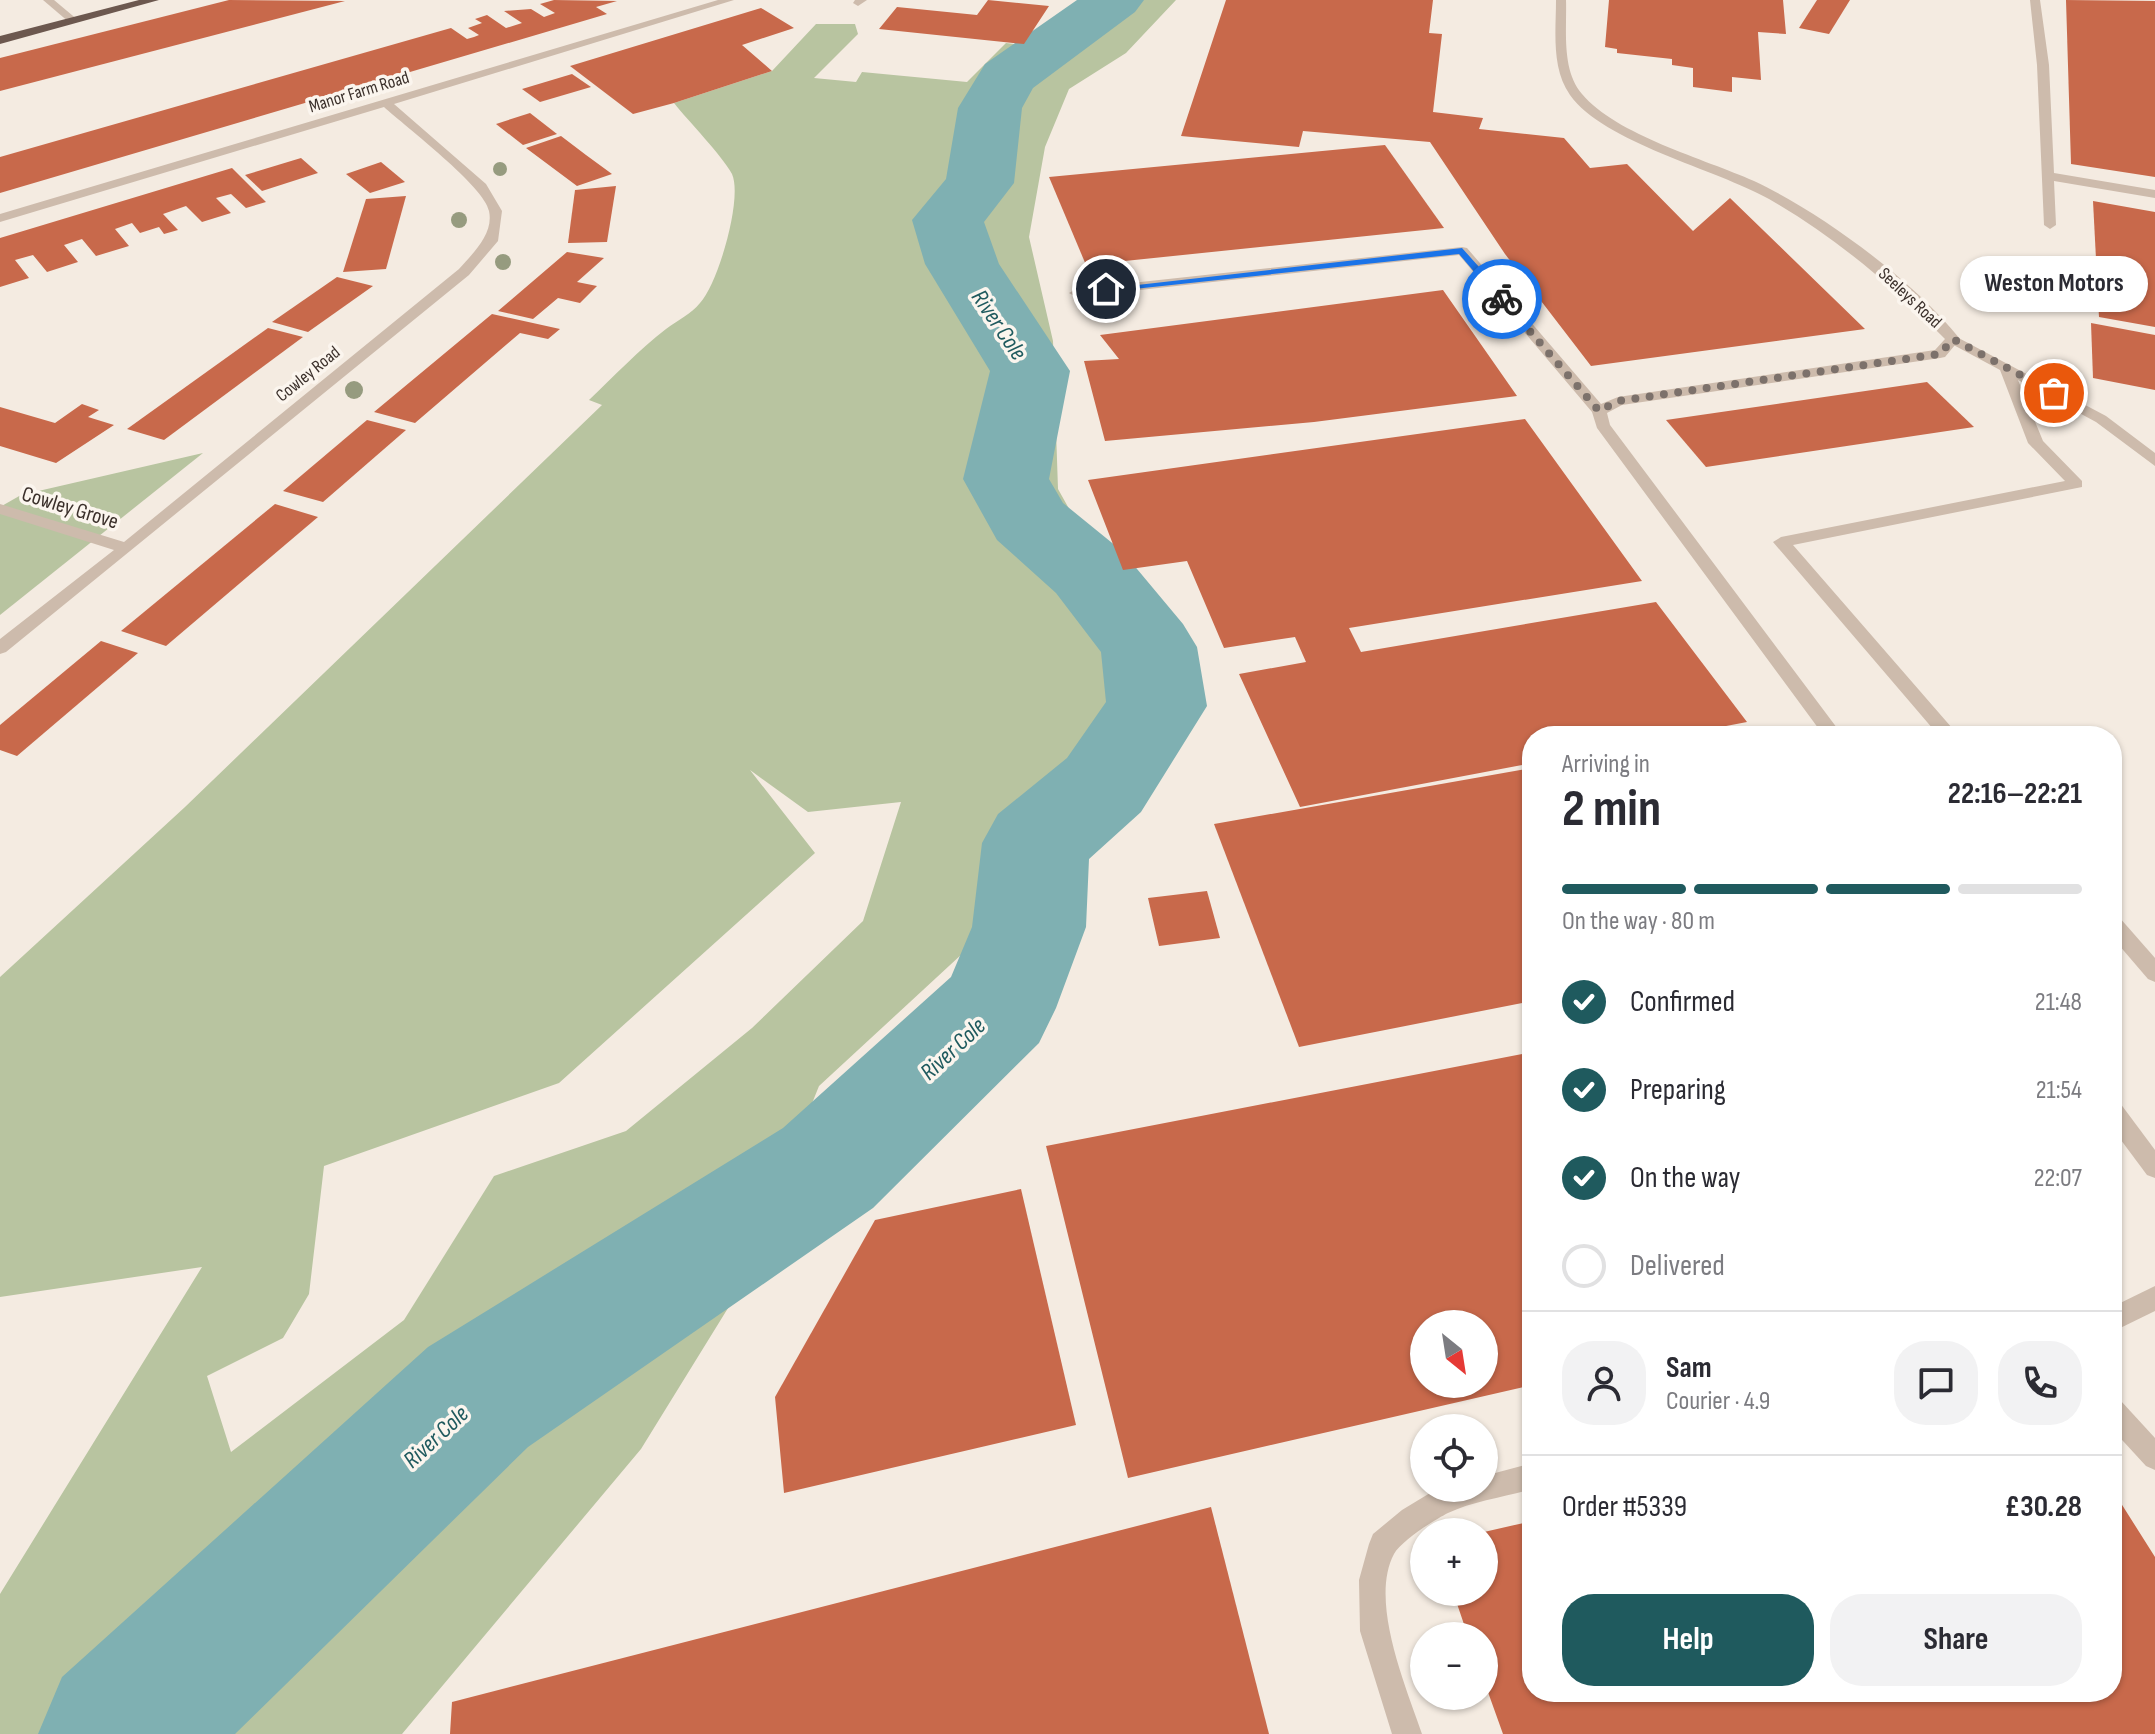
<!DOCTYPE html>
<meta charset="utf-8">
<style>
body{margin:0;font-family:"Sofia Sans Condensed",sans-serif;background:#f2f2f3;color:#2b2b33;height:100vh;display:flex;flex-direction:column;font-size:30px;white-space:nowrap}
*{box-sizing:border-box;margin:0}
p{font-size:26px;color:#7c7c81}
.icon{flex:none;width:44px;height:44px;fill:none;stroke:currentColor;stroke-width:2;stroke-linecap:round;stroke-linejoin:round}
.map{position:relative;flex:1;overflow:hidden}
.drawer{position:absolute;left:1522px;top:726px;width:600px;height:976px;display:flex;flex-direction:column;background:#fff;border-radius:32px;box-shadow:0 2px 6px #0004}
.drawer>*{flex:none}
.needle{width:52px;rotate:150deg}
.tools{position:absolute;left:1410px;top:1310px;display:grid;gap:16px}
.tools a{display:grid;place-items:center;width:88px;height:88px;border-radius:50%;background:#fff;box-shadow:0 2px 6px #0004;font-size:40px}
.pin{position:absolute;display:grid;place-items:center;width:68px;height:68px;color:#fff;margin:-34px;border:4px solid #fff;border-radius:50%;box-shadow:0 2px 8px #0007}
.courier{position:absolute;display:grid;place-items:center;width:80px;height:80px;margin:-40px;border:6px solid #1a73e8;border-radius:50%;background:#fff;color:#222;box-shadow:0 2px 10px #0007}
.bubble{position:absolute;height:56px;border-radius:28px;background:#fff;box-shadow:0 2px 6px #0004;font-size:26px;font-weight:700;line-height:56px;text-align:center}
.summary em{font-style:normal;font-weight:700}
.summary div{display:flex;flex-direction:column-reverse}
.summary{display:flex;align-items:center;justify-content:space-between;height:136px;padding:0 40px}
h1{font-size:52px;font-weight:700;line-height:60px}
.bar{display:grid;grid-template-columns:repeat(4,1fr);gap:12px 8px;align-content:center;height:96px;padding:0 40px}
.bar i{height:10px;border-radius:6px;background:#e1e1e2}
.bar .selected{background:#1f5a5e}
.bar p{grid-column:span 4}
.line{display:flex;align-items:center;gap:20px;padding:0 40px;border-top:2px solid #e1e1e2}
.line div{flex:1}
.round{display:grid;place-items:center;flex:none;width:84px;height:84px;border-radius:32px;background:#f2f2f3}
ol{padding:0 40px;list-style:none}
li{display:flex;align-items:center;gap:24px;height:88px}
li p{margin-inline-start:auto}
li .icon{padding:8px;border-radius:50%;background:#1f5a5e;color:#fff;stroke-width:4}
li:last-child{color:#7c7c81}
li i{width:44px;height:44px;border:4px solid #e1e1e2;border-radius:50%}
.primary-button{display:flex;gap:16px;margin-top:auto;padding:16px 40px}
.primary-button a{flex:1;height:92px;border-radius:32px;background:#1f5a5e;color:#fff;font-size:32px;font-weight:700;line-height:92px;text-align:center}
.primary-button a+a{background:#f2f2f3;color:#2b2b33}
.map>svg:first-child{display:block}
</style>
<div class="map">
<svg width="2155" height="1734" viewBox="0 0 2155 1734">
<rect width="100%" height="100%" fill="#f4ebe1"/>
<g fill="#b8c4a0" fill-rule="evenodd">
<path d="M1123,0h53l-50,53 -57,36 -24,58 -16,90 24,104 5,148 33,59 54,61 -1,141 -92,121 -233,215 -86,214 -92,149 -239,285h-402v-140l202,-327 -202,30v-320l185,-170 417,-402 -13,-5c25,-24 50,-50 77,-71 12,-9 25,-15 34,-26 18,-19 43,-105 32,-129 -11,-20 -43,-52 -58,-71l98,-32 44,-47h39l3,10 -44,44 42,4 6,-10 105,10 39,-39 46,6 17,-7zM750,770l58,42 93,-10 -38,119 -111,107 -126,103 -132,45 -90,144 -173,132 -24,-76 76,-38 26,-44 15,-128 235,-83 256,-230z"/>
<polygon points="203,453 0,615 0,507 21,495"/>
</g>
<g fill="none" stroke-linecap="round" stroke-linejoin="round">
<polygon fill="#7fb0b2" fill-rule="evenodd" points="1077,0 1144,0 1135,12 1033,88 1022,108 1014,183 984,222 999,264 1070,371 1049,479 1063,503 1122,551 1183,624 1197,647 1207,706 1141,812 1089,859 1086,927 1056,1008 1039,1043 873,1208 528,1447 235,1734 38,1734 62,1677 428,1347 783,1128 951,977 972,927 982,843 998,814 1067,758 1106,702 1101,652 1056,593 997,540 963,479 990,371 925,264 912,220 946,179 958,108 985,64"/>
</g>
<g fill="#c8694b" fill-rule="evenodd">
<polygon points="229,0 345,1 0,91 0,58"/>
<polygon points="554,0 617,1 596,7 607,14 0,193 0,157 451,28 467,39 474,37 479,35 468,28 482,23 475,19 487,15 506,28 522,23 504,11 531,9 544,17 555,13 540,4"/>
<polygon points="988,0 1049,6 1024,44 879,29 897,7 977,15"/>
<polygon points="1226,0 1433,0 1429,33 1442,34 1433,112 1483,118 1479,129 1564,138 1590,168 1627,164 1693,231 1730,198 1865,329 1591,366 1505,254 1430,142 1303,131 1299,147 1181,136"/>
<polygon points="1609,0 1783,0 1786,34 1758,32 1761,80 1732,77 1732,92 1693,87 1693,68 1672,65 1672,59 1617,53 1617,49 1605,47"/>
<polygon points="1817,0 1850,0 1829,34 1799,28"/>
<polygon points="2066,0 2155,1 2155,177 2071,164"/>
<polygon points="761,8 794,28 742,45 772,71 674,103 633,114 570,66"/>
<polygon points="572,74 591,87 540,102 522,89"/>
<polygon points="530,113 557,134 523,145 496,124"/>
<polygon points="561,136 586,155 612,174 577,186 526,148"/>
<polygon points="1385,145 1444,228 1086,265 1049,177"/>
<polygon points="301,158 318,173 262,191 245,175"/>
<polygon points="381,162 405,182 370,193 346,174"/>
<polygon points="232,168 266,202 246,208 231,194 216,198 231,213 202,222 186,206 163,214 178,230 164,234 159,227 140,233 132,223 115,229 129,246 96,256 82,239 64,245 78,262 47,272 33,255 15,260 29,278 0,287 0,238"/>
<polygon points="616,186 607,242 568,243 575,190"/>
<polygon points="406,196 386,269 343,272 366,199"/>
<polygon points="2093,201 2155,212 2155,327 2099,317"/>
<polygon points="567,252 604,258 577,282 597,286 580,303 558,298 533,319 498,311"/>
<polygon points="337,277 373,286 308,332 272,322"/>
<polygon points="1443,290 1517,396 1314,422 1105,441 1084,361 1119,359 1100,335"/>
<polygon points="492,314 560,329 548,339 520,333 415,423 374,412"/>
<polygon points="2091,323 2155,335 2155,390 2093,378"/>
<polygon points="268,328 303,337 164,440 127,429"/>
<polygon points="1927,382 1974,427 1706,467 1666,420"/>
<polygon points="82,404 99,410 88,417 114,425 56,463 0,446 0,407 55,423"/>
<polygon points="1525,419 1642,581 1349,628 1361,652 1656,602 1747,722 1674,736 1532,736 1532,763 1300,807 1239,674 1306,662 1295,637 1224,648 1187,561 1123,570 1088,480"/>
<polygon points="367,420 406,430 323,502 283,491"/>
<polygon points="275,504 318,517 166,646 121,631"/>
<polygon points="101,641 138,653 17,756 0,750 0,725"/>
<polygon points="1532,768 1532,1001 1299,1047 1214,824"/>
<polygon points="1207,891 1220,938 1159,946 1148,898"/>
<path d="M1532,1052v333l-404,93 -82,-332zM1424,1324h60v60h-60z"/>
<polygon points="1021,1189 1076,1425 784,1493 775,1397 875,1220"/>
<polygon points="2112,1489 2155,1557 2155,1734 1503,1734 1484,1681 1484,1636 1468,1636 1453,1592 1484,1592 1484,1532 1532,1521 1532,1692 2112,1692"/>
<polygon points="1211,1507 1269,1734 450,1734 452,1702"/>
</g>
<g fill="none" stroke-linecap="round" stroke-linejoin="round">
<g fill="#cdbbac" fill-rule="evenodd">
<polygon points="855,0 867,0 858,6 853,3"/>
<polygon points="2030,0 2040,0 2049,65 2054,173 2155,190 2155,198 2054,181 2056,225 2050,229 2044,225 2037,65"/>
<polygon points="1953,335 2106,416 2155,453 2155,466 2096,422 2018,380 2043,441 2082,481 2082,487 1793,545 1959,736 1939,736 1773,542 1781,537 2065,481 2028,443 2000,370 1948,342 1946,339"/>
<polygon points="2112,915 2119,917 2155,958 2155,982 2148,979 2112,937"/>
<polygon points="2112,1397 2121,1401 2155,1438 2155,1470 2146,1466 2112,1429"/>
</g>
<g fill="#cdbbac" fill-rule="evenodd">
<polygon points="43,0 54,0 79,21 70,23"/>
<path d="M718,0h16l-340,104 92,80 16,27 -4,30 -29,34 -463,377 -6,2v-15l114,-89 -114,-36v-10l124,38 335,-273c14,-16 35,-35 30,-58 -4,-24 -84,-85 -105,-104l-384,115v-8z"/>
<path d="M1556,0h10c1,29 -5,70 16,94 34,41 123,65 172,87 68,32 159,99 206,158l-15,18 -5,1 -318,47 -15,8 3,12 233,311h-19l-227,-308 -5,-16 -133,-157 -383,42 -7,-4 7,-4 386,-42 5,1 134,156 17,-7 317,-47 10,-11c-53,-54 -110,-102 -176,-140 -53,-30 -165,-56 -199,-104 -19,-27 -14,-64 -14,-95z"/>
<polygon points="2112,1100 2120,1103 2155,1150 2155,1178 2147,1175 2112,1128"/>
<polygon points="2155,1286 2155,1311 2112,1332 2112,1307"/>
<path d="M1532,1463v26c-27,8 -59,12 -84,24 -14,7 -47,28 -54,41 -25,47 12,133 28,180h-30l-32,-103 -1,-51 10,-36 4,-10 29,-24 33,-20 49,-2v-12z"/>
</g>
<polygon fill="#6c584f" fill-rule="evenodd" points="139,0 159,0 0,44 0,36"/>
</g>
<g fill="#969b7f">
<circle cx="500" cy="169" r="7"/>
<circle cx="459" cy="220" r="8"/>
<circle cx="503" cy="262" r="8"/>
<circle cx="354" cy="390" r="9"/>
</g>
<polygon fill="#1a73e8" points="1462,248 1506,297 1506,301 1499,301 1459,254 1106,292 1102,289"/>
<g fill="none" stroke-linecap="round" stroke-linejoin="round">
<polyline stroke="#7c716b" stroke-width="8" stroke-dasharray="0 14.4" points="1502,299 1599,411 1618,401 1940,354 1953,339 2054,393"/>
</g>
<g text-anchor="middle" dominant-baseline="central" stroke-width="7" stroke-linejoin="round" paint-order="stroke">
<g font-size="18" fill="#3b302b" stroke="#fbf5ee">
<text transform="translate(359 92) rotate(-17)">Manor Farm Road</text>
<text transform="translate(1910 298) rotate(43)">Seeleys Road</text>
<text transform="translate(308 374) rotate(-39)">Cowley Road</text>
</g>
<g font-size="22" fill="#3b302b" stroke="#fbf5ee">
<text transform="translate(70 508) rotate(17)">Cowley Grove</text>
</g>
<g font-size="24" font-style="italic" fill="#1f5a5e" stroke="#fbf5ee">
<text transform="translate(999 325) rotate(56)">River Cole</text>
<text transform="translate(953 1049) rotate(-43)">River Cole</text>
<text transform="translate(436 1437) rotate(-43)">River Cole</text>
</g>
</g>
</svg>
<div class="tools">
<a><svg class="needle" viewBox="-14 -14 28 28"><path d="M0-13l5 13h-10z" fill="#e53935"/><path d="M0 13l5-13h-10z" fill="#7c7c81"/></svg></a>
<a><svg class="icon" aria-label="locate" viewBox="0 0 24 24"><circle cx="12" cy="12" r="6"/><path d="M12 2v4M12 18v4M2 12h4M18 12h4"/></svg></a>
<a>+</a>
<a>−</a>
</div>
<div class="pin" style="left:2054px;top:393px;background:#ea580c"><svg class="icon" aria-label="bag" viewBox="0 0 24 24"><path d="M5 8h14l-1 12H6zM9 8a3 3 0 0 1 6 0"/></svg></div>
<div class="pin" style="left:1106px;top:289px;background:#1f2937"><svg class="icon" aria-label="home" viewBox="0 0 24 24"><path d="M3 11l9-7 9 7M6 9v11h12V9"/></svg></div>
<div class="courier" style="left:1502px;top:299px"><svg class="icon" aria-label="bike" viewBox="0 0 24 24"><circle cx="6" cy="16" r="4"/><circle cx="18" cy="16" r="4"/><path d="M6 16l4-8h5l3 8M10 8l3 8H6M13 5h3"/></svg></div>
<div class="bubble" style="left:1960px;top:256px;width:188px">Weston Motors</div>
<section class="drawer">
<div class="summary"><div><h1>2 min</h1><p>Arriving in</p></div><em>22:16–22:21</em></div>
<div class="bar"><i class="selected"></i><i class="selected"></i><i class="selected"></i><i></i><p>On the way · 80 m</p></div>
<ol>
<li><svg class="icon" aria-label="check" viewBox="0 0 24 24"><path d="M5 12l5 5 9-10"/></svg>Confirmed<p>21:48</p></li>
<li><svg class="icon" aria-label="check" viewBox="0 0 24 24"><path d="M5 12l5 5 9-10"/></svg>Preparing<p>21:54</p></li>
<li><svg class="icon" aria-label="check" viewBox="0 0 24 24"><path d="M5 12l5 5 9-10"/></svg>On the way<p>22:07</p></li>
<li><i></i>Delivered</li>
</ol>
<div class="line" style="height:144px"><a class="round"><svg class="icon" aria-label="person" viewBox="0 0 24 24"><circle cx="12" cy="8" r="4"/><path d="M4 21q1-7 8-7t8 7"/></svg></a><div><b>Sam</b><p>Courier · 4.9</p></div><a class="round"><svg class="icon" aria-label="chat" viewBox="0 0 24 24"><path d="M4 5h16v11H9l-5 4z"/></svg></a><a class="round"><svg class="icon" aria-label="phone" viewBox="0 0 24 24"><path d="M5 4h4l2 5-3 2q2 4 5 5l2-3 5 2v4C11 20 4 13 5 4z"/></svg></a></div>
<div class="line" style="height:104px"><div>Order #5339</div><b>£30.28</b></div>
<div class="primary-button"><a>Help</a><a>Share</a></div>
</section>
</div>
